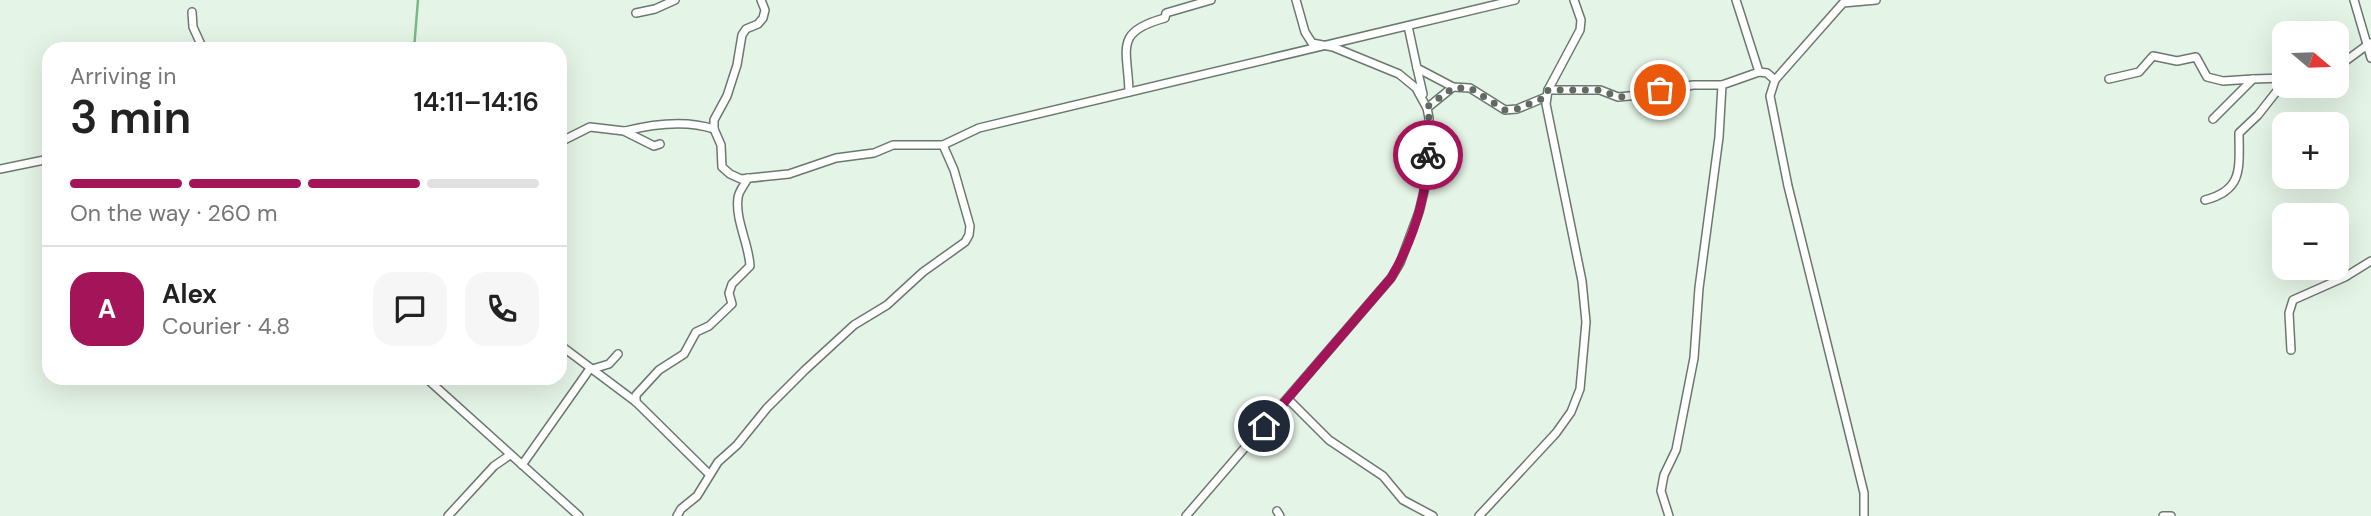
<!DOCTYPE html>
<meta charset="utf-8">
<style>
body{margin:0;font-family:"DM Sans",sans-serif;background:#f6f6f6;color:#222;height:100vh;display:flex;flex-direction:column;font-size:26px;white-space:nowrap}
*{box-sizing:border-box;margin:0}
p{font-size:23px;color:#767676}
.icon{flex:none;width:38px;height:38px;fill:none;stroke:currentColor;stroke-width:2;stroke-linecap:round;stroke-linejoin:round}
.map{position:relative;flex:1;overflow:hidden}
.sheet{position:absolute;left:42px;top:42px;width:525px;height:343px;display:flex;flex-direction:column;background:#fff;border-radius:21px;box-shadow:0 7px 28px #0002}
.sheet>*{flex:none}
.needle{width:46px;rotate:109deg}
.controls{position:absolute;left:2272px;top:21px;display:grid;gap:14px}
.controls a{display:grid;place-items:center;width:77px;height:77px;border-radius:14px;background:#fff;box-shadow:0 7px 28px #0002;font-size:35px}
.pin{position:absolute;display:grid;place-items:center;width:60px;height:60px;color:#fff;margin:-30px;border:4px solid #fff;border-radius:50%;box-shadow:0 2px 7px #0007}
.courier{position:absolute;display:grid;place-items:center;width:70px;height:70px;margin:-35px;border:5px solid #a41458;border-radius:50%;background:#fff;color:#222;box-shadow:0 2px 9px #0007}
.overview em{font-style:normal;font-weight:600}
.overview div{display:flex;flex-direction:column-reverse}
.overview{display:flex;align-items:center;justify-content:space-between;height:119px;padding:0 28px}
h1{font-size:46px;font-weight:600;line-height:52px}
.bar{display:grid;grid-template-columns:repeat(4,1fr);gap:10px 7px;align-content:center;height:84px;padding:0 28px}
.bar i{height:9px;border-radius:5px;background:#e0e0e0}
.bar .active{background:#a41458}
.bar p{grid-column:span 4}
.line{display:flex;align-items:center;gap:18px;padding:0 28px;border-top:2px solid #e0e0e0}
.line div{flex:1}
.round{display:grid;place-items:center;flex:none;width:74px;height:74px;border-radius:21px;background:#f6f6f6}
.map>svg:first-child{display:block}
</style>
<div class="map">
<svg width="2371" height="516" viewBox="0 0 2371 516">
<rect width="100%" height="100%" fill="#e4f4e6"/>
<g fill="none" stroke-linecap="round" stroke-linejoin="round">
<polyline stroke="#79b885" stroke-width="2.5" points="414,49 418,0"/>
<g stroke="#6a796d" stroke-width="10">
<g id="street">
<polyline points="761,0 765,10 763,18 758,24 746,29 742,35 737,65 727,96 714,120 714,129 721,145 722,167 730,174 741,179 789,174 836,158 874,153 893,145 943,145 979,128 1515,0"/>
<polyline points="2354,0 2371,58"/>
<polyline points="192,12 193,27 203,49"/>
<polyline points="636,13 655,9 675,0"/>
<polyline points="1408,26 1417,68 1453,87 1470,88 1505,110 1517,109 1546,97"/>
<polyline points="1417,68 1423,94"/>
<polyline points="2336,68 2370,43"/>
<polyline points="1759,72 1767,73 1775,80 1770,96 1788,186 1864,493 1864,516"/>
<polyline points="2109,79 2139,72 2153,56 2177,61 2196,57 2207,77 2223,81 2253,79"/>
<polyline points="1775,80 1843,3 1876,0"/>
<polyline points="1548,90 1600,90 1618,97 1640,95 1693,85 1722,85"/>
<path d="M1129,92c-1,-43 -16,-60 36,-74l1,-5 45,-13"/>
<polyline points="1427,108 1453,87"/>
<polyline points="2213,119 2253,79 2284,78"/>
<path d="M625,131c28,-7 62,-11 89,-2"/>
<polyline points="560,142 590,127 624,131 654,146 660,144"/>
<polyline points="0,169 49,159"/>
<path d="M2205,200c39,-10 34,-33 34,-67l19,-18 26,-33"/>
<polyline points="560,345 636,402 709,474"/>
<polyline points="2291,350 2289,313 2293,300 2345,277 2371,261"/>
<polyline points="426,378 579,516"/>
<polyline points="1288,399 1329,440 1383,476 1403,500 1433,516"/>
<path d="M636,402v-7l23,-25 25,-16 12,-22 13,-6 23,-22 -3,-11 3,-9 18,-18c-1,-22 -15,-46 -12,-68 0,-6 7,-14 10,-20"/>
<polyline points="522,465 589,370 609,364 618,354"/>
<polyline points="1277,511 1280,516"/>
<polyline points="448,516 494,466 510,455"/>
<polyline points="677,516 681,509 697,496 718,462 737,445 767,408 805,370 854,325 887,305 923,272 965,242 969,235 970,226 954,170 943,145"/>
<polyline points="1186,516 1391,278 1400,263 1419,212 1426,183 1429,118 1427,108 1416,88 1399,74 1333,47 1312,43 1305,32 1296,0"/>
<polyline points="1479,516 1556,433 1571,412 1580,389 1586,322 1582,281 1546,104 1548,90 1580,30 1581,20 1574,0"/>
<polyline points="1669,516 1661,491 1664,475 1676,450 1694,358 1699,288 1719,137 1722,85 1759,72 1736,0"/>
<polyline points="2163,516 2171,516"/>
</g>
</g>
<use href="#street" stroke="#fff" stroke-width="7"/>
</g>
<g fill="none" stroke-linecap="round" stroke-linejoin="round">
<polyline stroke="#606a61" stroke-width="7" stroke-dasharray="0 12.6" points="1428,155 1429,118 1427,107 1453,88 1470,88 1505,110 1517,109 1546,97 1548,90 1600,90 1618,97 1640,95 1660,90"/>
<path stroke="#a41458" stroke-width="9" d="M1264,426l127,-148c22,-38 35,-80 37,-123"/>
</g>
</svg>
<div class="controls">
<a><svg class="needle" viewBox="-14 -14 28 28"><path d="M0-13l5 13h-10z" fill="#e53935"/><path d="M0 13l5-13h-10z" fill="#767676"/></svg></a>
<a>+</a>
<a>−</a>
</div>
<div class="pin" style="left:1660px;top:90px;background:#ea580c"><svg class="icon" aria-label="bag" viewBox="0 0 24 24"><path d="M5 8h14l-1 12H6zM9 8a3 3 0 0 1 6 0"/></svg></div>
<div class="pin" style="left:1264px;top:426px;background:#1f2937"><svg class="icon" aria-label="home" viewBox="0 0 24 24"><path d="M3 11l9-7 9 7M6 9v11h12V9"/></svg></div>
<div class="courier" style="left:1428px;top:155px"><svg class="icon" aria-label="bike" viewBox="0 0 24 24"><circle cx="6" cy="16" r="4"/><circle cx="18" cy="16" r="4"/><path d="M6 16l4-8h5l3 8M10 8l3 8H6M13 5h3"/></svg></div>
<section class="sheet">
<div class="overview"><div><h1>3 min</h1><p>Arriving in</p></div><em>14:11–14:16</em></div>
<div class="bar"><i class="active"></i><i class="active"></i><i class="active"></i><i></i><p>On the way · 260 m</p></div>
<div class="line" style="height:126px"><b class="round" style="background:#a41458;color:#fff">A</b><div><b>Alex</b><p>Courier · 4.8</p></div><a class="round"><svg class="icon" aria-label="chat" viewBox="0 0 24 24"><path d="M4 5h16v11H9l-5 4z"/></svg></a><a class="round"><svg class="icon" aria-label="phone" viewBox="0 0 24 24"><path d="M5 4h4l2 5-3 2q2 4 5 5l2-3 5 2v4C11 20 4 13 5 4z"/></svg></a></div>
</section>
</div>
